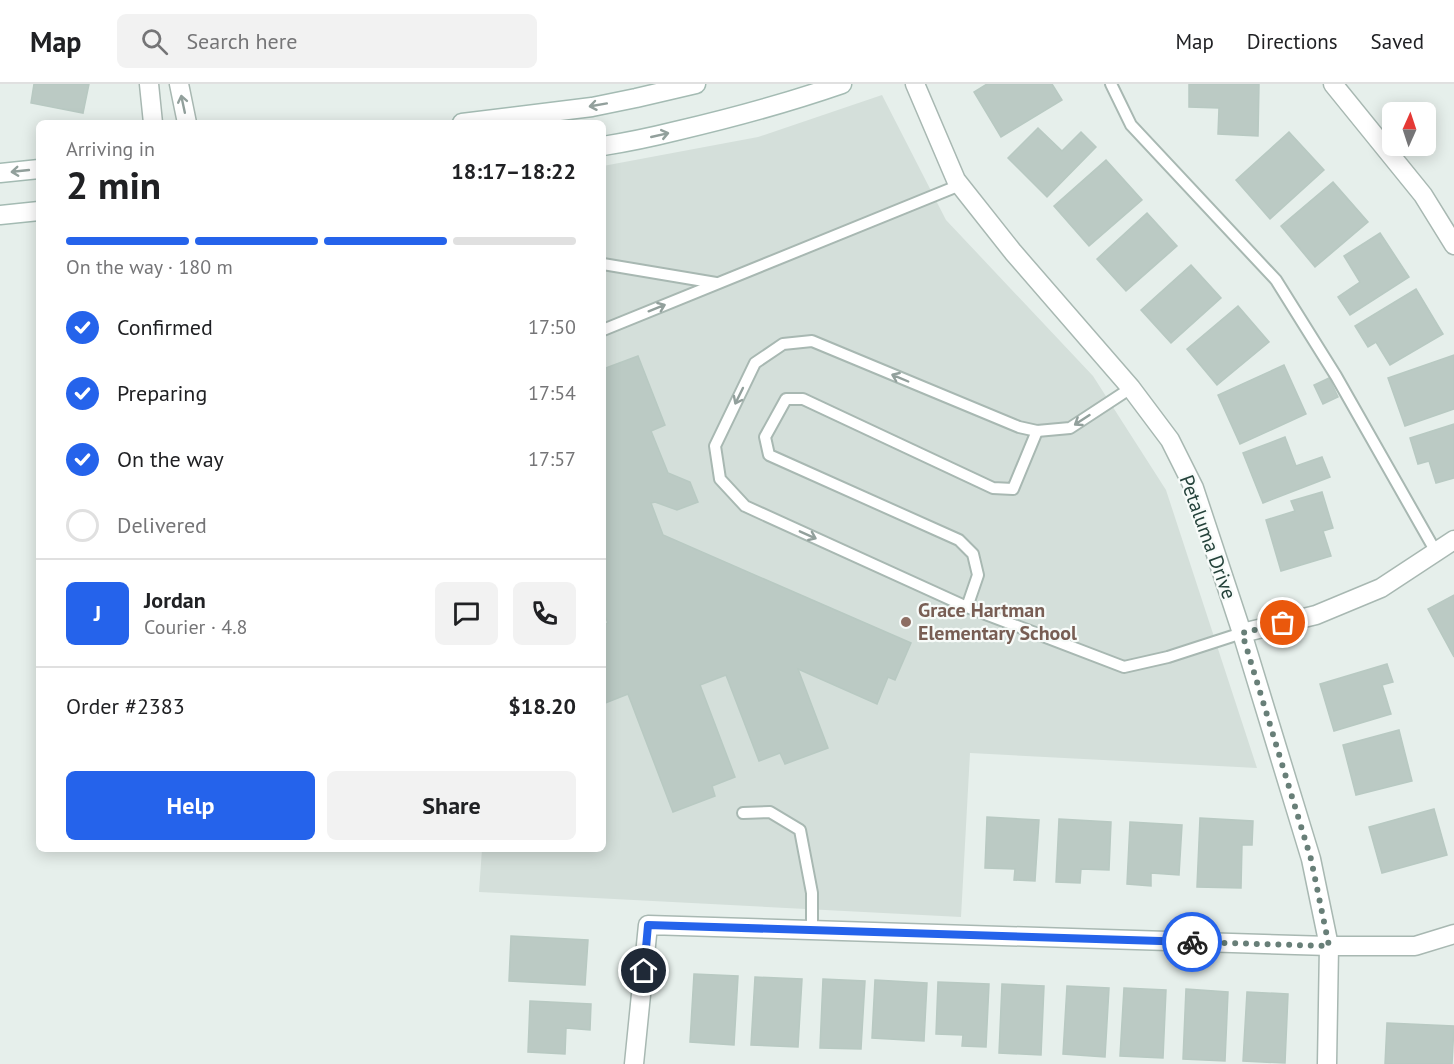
<!DOCTYPE html>
<meta charset="utf-8">
<style>
body{margin:0;font-family:"PT Sans",sans-serif;background:#f2f2f2;color:#202124;height:100vh;display:flex;flex-direction:column;font-size:22px;white-space:nowrap}
*{box-sizing:border-box;margin:0}
p{font-size:20px;color:#757577}
.icon{flex:none;width:33px;height:33px;fill:none;stroke:currentColor;stroke-width:2;stroke-linecap:round;stroke-linejoin:round}
.map{position:relative;flex:1;overflow:hidden}
.panel{position:absolute;left:36px;top:36px;width:570px;height:732px;display:flex;flex-direction:column;background:#fff;border-radius:9px;box-shadow:0 3px 15px #0003}
.panel>*{flex:none}
.needle{width:39px;rotate:3deg}
.buttons{position:absolute;left:1382px;top:18px;display:grid;gap:12px}
.buttons a{display:grid;place-items:center;width:54px;height:54px;border-radius:9px;background:#fff;box-shadow:0 3px 15px #0003;font-size:30px}
.pin{position:absolute;display:grid;place-items:center;width:51px;height:51px;color:#fff;margin:-26px;border:3px solid #fff;border-radius:50%;box-shadow:0 2px 6px #0007}
.courier{position:absolute;display:grid;place-items:center;width:60px;height:60px;margin:-30px;border:4px solid #2563eb;border-radius:50%;background:#fff;color:#222;box-shadow:0 2px 8px #0007}
.overview em{font-style:normal;font-weight:700}
.overview div{display:flex;flex-direction:column-reverse}
.overview{display:flex;align-items:center;justify-content:space-between;height:102px;padding:0 30px}
h1{font-size:39px;font-weight:700;line-height:45px}
.bar{display:grid;grid-template-columns:repeat(4,1fr);gap:9px 6px;align-content:center;height:72px;padding:0 30px}
.bar i{height:8px;border-radius:4px;background:#e0e0e0}
.bar .current{background:#2563eb}
.bar p{grid-column:span 4}
.line{display:flex;align-items:center;gap:15px;padding:0 30px;border-top:2px solid #e0e0e0}
.line div{flex:1}
.round{display:grid;place-items:center;flex:none;width:63px;height:63px;border-radius:9px;background:#f2f2f2}
ol{padding:0 30px;list-style:none}
li{display:flex;align-items:center;gap:18px;height:66px}
li p{margin-inline-start:auto}
li .icon{padding:6px;border-radius:50%;background:#2563eb;color:#fff;stroke-width:4}
li:last-child{color:#757577}
li i{width:33px;height:33px;border:3px solid #e0e0e0;border-radius:50%}
.primary-button{display:flex;gap:12px;margin-top:auto;padding:12px 30px}
.primary-button a{flex:1;height:69px;border-radius:9px;background:#2563eb;color:#fff;font-size:24px;font-weight:700;line-height:69px;text-align:center}
.primary-button a+a{background:#f2f2f2;color:#202124}
header{display:flex;align-items:center;gap:36px;box-sizing:border-box;height:84px;padding:0 30px;background:#fff;border-bottom:2px solid #e0e0e0}
header strong{font-size:28px}
nav{display:flex;gap:33px;margin-inline-start:auto;font-size:21px}
.search{width:420px;height:54px;background:#f2f2f2;display:flex;align-items:center;gap:15px;box-sizing:border-box;padding:0 21px;border-radius:9px;color:#757577;font-size:22px}
.map>svg:first-child{display:block}
</style>
<header>
<strong>Map</strong>
<div class="search"><svg class="icon" aria-label="search" viewBox="0 0 24 24"><circle cx="10" cy="10" r="6"/><path d="M15 15l6 6"/></svg>Search here</div>
<nav><a>Map</a><a>Directions</a><a>Saved</a></nav>
</header>
<div class="map">
<svg width="1454" height="980" viewBox="0 0 1454 980">
<rect width="100%" height="100%" fill="#e6efeb"/>
<polygon fill="#d4dfda" points="882,11 946,136 1093,292 1166,406 1257,684 970,669 961,833 479,808 482,765 603,765 603,82 758,53"/>
<g fill="#bbcac4" stroke="#b8c9c2" stroke-width="1.5">
<polygon points="34,0 89,0 83,29 31,19"/>
<polygon points="987,0 1052,0 1062,16 1001,53 974,8"/>
<polygon points="1189,0 1259,0 1258,52 1218,50 1219,24 1189,23"/>
<polygon points="1038,44 1062,67 1081,48 1096,63 1047,113 1008,74"/>
<polygon points="1289,48 1324,86 1270,135 1236,96"/>
<polygon points="1106,76 1142,116 1089,162 1054,122"/>
<polygon points="1333,98 1368,138 1315,183 1281,142"/>
<polygon points="1147,129 1177,162 1126,207 1097,175"/>
<polygon points="1380,149 1409,193 1350,231 1338,213 1360,198 1344,172"/>
<polygon points="1191,181 1221,214 1171,259 1141,226"/>
<polygon points="1416,205 1443,250 1390,281 1376,258 1368,263 1355,242"/>
<polygon points="1238,222 1269,258 1217,301 1187,265"/>
<polygon points="1454,271 1454,325 1405,342 1388,294"/>
<polygon points="638,272 665,341 651,347 668,389 690,398 698,418 677,426 655,418 651,419 663,451 911,559 895,596 888,593 877,620 798,585 828,664 785,680 780,669 759,677 726,591 700,601 735,693 712,702 715,712 673,728 628,610 603,620 603,541 608,539 603,527 603,285"/>
<polygon points="1284,281 1306,330 1240,360 1218,311"/>
<polygon points="1329,294 1338,313 1323,320 1314,301"/>
<polygon points="1454,340 1454,394 1436,399 1429,377 1418,380 1410,354"/>
<polygon points="1285,353 1296,382 1322,373 1330,393 1263,419 1243,369"/>
<polygon points="1322,408 1333,444 1323,447 1331,472 1281,487 1266,436 1295,427 1291,417"/>
<polygon points="1454,511 1454,573 1428,525"/>
<polygon points="1387,580 1393,598 1382,601 1391,630 1334,647 1320,600"/>
<polygon points="1399,646 1412,697 1356,711 1343,661"/>
<polygon points="1434,725 1447,771 1382,789 1369,743"/>
<polygon points="987,733 1039,736 1035,797 1014,796 1015,785 985,784"/>
<polygon points="1200,734 1253,737 1252,761 1242,761 1241,804 1197,803"/>
<polygon points="1059,735 1111,738 1109,786 1081,785 1080,799 1056,798"/>
<polygon points="1130,738 1182,741 1179,791 1151,789 1151,802 1127,800"/>
<polygon points="511,852 588,856 585,901 509,897"/>
<polygon points="694,890 738,892 734,961 690,958"/>
<polygon points="755,893 802,895 798,963 751,961"/>
<polygon points="823,895 865,897 861,965 820,964"/>
<polygon points="875,896 927,899 924,957 872,954"/>
<polygon points="938,898 989,900 986,963 962,962 963,951 936,950"/>
<polygon points="1002,900 1044,902 1041,971 999,969"/>
<polygon points="1067,902 1109,904 1105,973 1063,970"/>
<polygon points="1124,904 1166,906 1163,974 1120,972"/>
<polygon points="1186,905 1228,908 1225,977 1183,975"/>
<polygon points="1247,908 1288,910 1285,979 1243,977"/>
<polygon points="530,917 591,920 590,946 566,944 565,970 528,968"/>
<polygon points="1387,939 1454,942 1452,980 1385,980"/>
</g>
<g fill="none" stroke-linecap="round" stroke-linejoin="round">
<g stroke="#a8b8b2" stroke-width="14">
<g id="service">
<polyline points="1111,0 1131,41 1276,196 1336,292 1436,468"/>
<polyline points="603,180 716,199"/>
<polyline points="603,246 960,101"/>
<polyline points="1131,304 1070,344 1037,347 1019,343 812,257 783,260 755,279 715,362 720,395 745,422 967,523 1124,583 1168,573 1242,549"/>
<polyline points="967,523 978,491 973,470 959,456 769,371 765,353 786,315 803,315 993,404 1013,405 1037,347"/>
<polyline points="743,729 770,728 800,746 812,809 812,846"/>
</g>
</g>
<g stroke="#a8b8b2" stroke-width="21">
<g id="minor">
<polyline points="149,0 153,39"/>
<polyline points="179,0 187,39"/>
<polyline points="915,0 956,96 1013,168 1131,304 1170,356 1194,404 1242,549 1311,775 1329,862 1327,980"/>
<polyline points="1333,0 1423,111 1454,161"/>
<polyline points="1242,549 1316,531 1381,504 1454,456"/>
<polyline points="634,980 648,841 1329,862 1415,862 1454,850"/>
</g>
</g>
<g stroke="#a4bbb3" stroke-width="21">
<g id="secondary">
<polyline points="462,39 592,23 636,14 696,0"/>
<path d="M603,62c25,-4 49,-9 73,-15 56,-13 111,-28 166,-47"/>
<polyline points="0,89 39,85"/>
<polyline points="0,131 39,127"/>
</g>
</g>
<use href="#service" stroke="#fff" stroke-width="10"/>
<use href="#minor" stroke="#fff" stroke-width="18"/>
<use href="#secondary" stroke="#fff" stroke-width="18"/>
</g>
<defs><path id="oneway-shaft" d="M-6 0H5M1.5-3L5.5 0L1.5 3" fill="none" stroke-width="1.6" stroke-linecap="round" stroke-linejoin="round" transform="scale(1.5)"/></defs>
<g stroke="#92a09c">
<use href="#oneway-shaft" transform="translate(183 20) rotate(-102)"/>
<use href="#oneway-shaft" transform="translate(598 21) rotate(170)"/>
<use href="#oneway-shaft" transform="translate(660 51) rotate(-13)"/>
<use href="#oneway-shaft" transform="translate(20 87) rotate(174)"/>
<use href="#oneway-shaft" transform="translate(657 224) rotate(-22)"/>
<use href="#oneway-shaft" transform="translate(900 294) rotate(-157)"/>
<use href="#oneway-shaft" transform="translate(739 312) rotate(116)"/>
<use href="#oneway-shaft" transform="translate(1082 336) rotate(147)"/>
<use href="#oneway-shaft" transform="translate(808 451) rotate(24)"/>
</g>
<g fill="none" stroke-linecap="round" stroke-linejoin="round">
<polyline stroke="#687f78" stroke-width="6" stroke-dasharray="0 10.8" points="1192,858 1329,862 1311,775 1242,549 1283,539"/>
<polyline stroke="#2563eb" stroke-width="8" points="644,887 648,841 1192,858"/>
</g>
<circle fill="#8d6e63" stroke="#f7fbf9" stroke-width="2" cx="906" cy="538" r="6"/>
<g text-anchor="middle" dominant-baseline="central" stroke-width="4.5" stroke-linejoin="round" paint-order="stroke">
<g font-size="20" fill="#24423a" stroke="#f7fbf9">
<text transform="translate(1208 453) rotate(70)">Petaluma Drive</text>
</g>
<g font-size="20" font-weight="bold" fill="#785e54" stroke="#f7fbf9" text-anchor="start">
<text x="918" y="526">Grace Hartman<tspan x="918" dy="23">Elementary School</tspan></text>
</g>
</g>
</svg>
<div class="buttons">
<a><svg class="needle" viewBox="-14 -14 28 28"><path d="M0-13l5 13h-10z" fill="#e53935"/><path d="M0 13l5-13h-10z" fill="#757577"/></svg></a>
</div>
<div class="pin" style="left:1283px;top:539px;background:#ea580c"><svg class="icon" aria-label="bag" viewBox="0 0 24 24"><path d="M5 8h14l-1 12H6zM9 8a3 3 0 0 1 6 0"/></svg></div>
<div class="pin" style="left:644px;top:887px;background:#1f2937"><svg class="icon" aria-label="home" viewBox="0 0 24 24"><path d="M3 11l9-7 9 7M6 9v11h12V9"/></svg></div>
<div class="courier" style="left:1192px;top:858px"><svg class="icon" aria-label="bike" viewBox="0 0 24 24"><circle cx="6" cy="16" r="4"/><circle cx="18" cy="16" r="4"/><path d="M6 16l4-8h5l3 8M10 8l3 8H6M13 5h3"/></svg></div>
<section class="panel">
<div class="overview"><div><h1>2 min</h1><p>Arriving in</p></div><em>18:17–18:22</em></div>
<div class="bar"><i class="current"></i><i class="current"></i><i class="current"></i><i></i><p>On the way · 180 m</p></div>
<ol>
<li><svg class="icon" aria-label="check" viewBox="0 0 24 24"><path d="M5 12l5 5 9-10"/></svg>Confirmed<p>17:50</p></li>
<li><svg class="icon" aria-label="check" viewBox="0 0 24 24"><path d="M5 12l5 5 9-10"/></svg>Preparing<p>17:54</p></li>
<li><svg class="icon" aria-label="check" viewBox="0 0 24 24"><path d="M5 12l5 5 9-10"/></svg>On the way<p>17:57</p></li>
<li><i></i>Delivered</li>
</ol>
<div class="line" style="height:108px"><b class="round" style="background:#2563eb;color:#fff">J</b><div><b>Jordan</b><p>Courier · 4.8</p></div><a class="round"><svg class="icon" aria-label="chat" viewBox="0 0 24 24"><path d="M4 5h16v11H9l-5 4z"/></svg></a><a class="round"><svg class="icon" aria-label="phone" viewBox="0 0 24 24"><path d="M5 4h4l2 5-3 2q2 4 5 5l2-3 5 2v4C11 20 4 13 5 4z"/></svg></a></div>
<div class="line" style="height:78px"><div>Order #2383</div><b>$18.20</b></div>
<div class="primary-button"><a>Help</a><a>Share</a></div>
</section>
</div>
